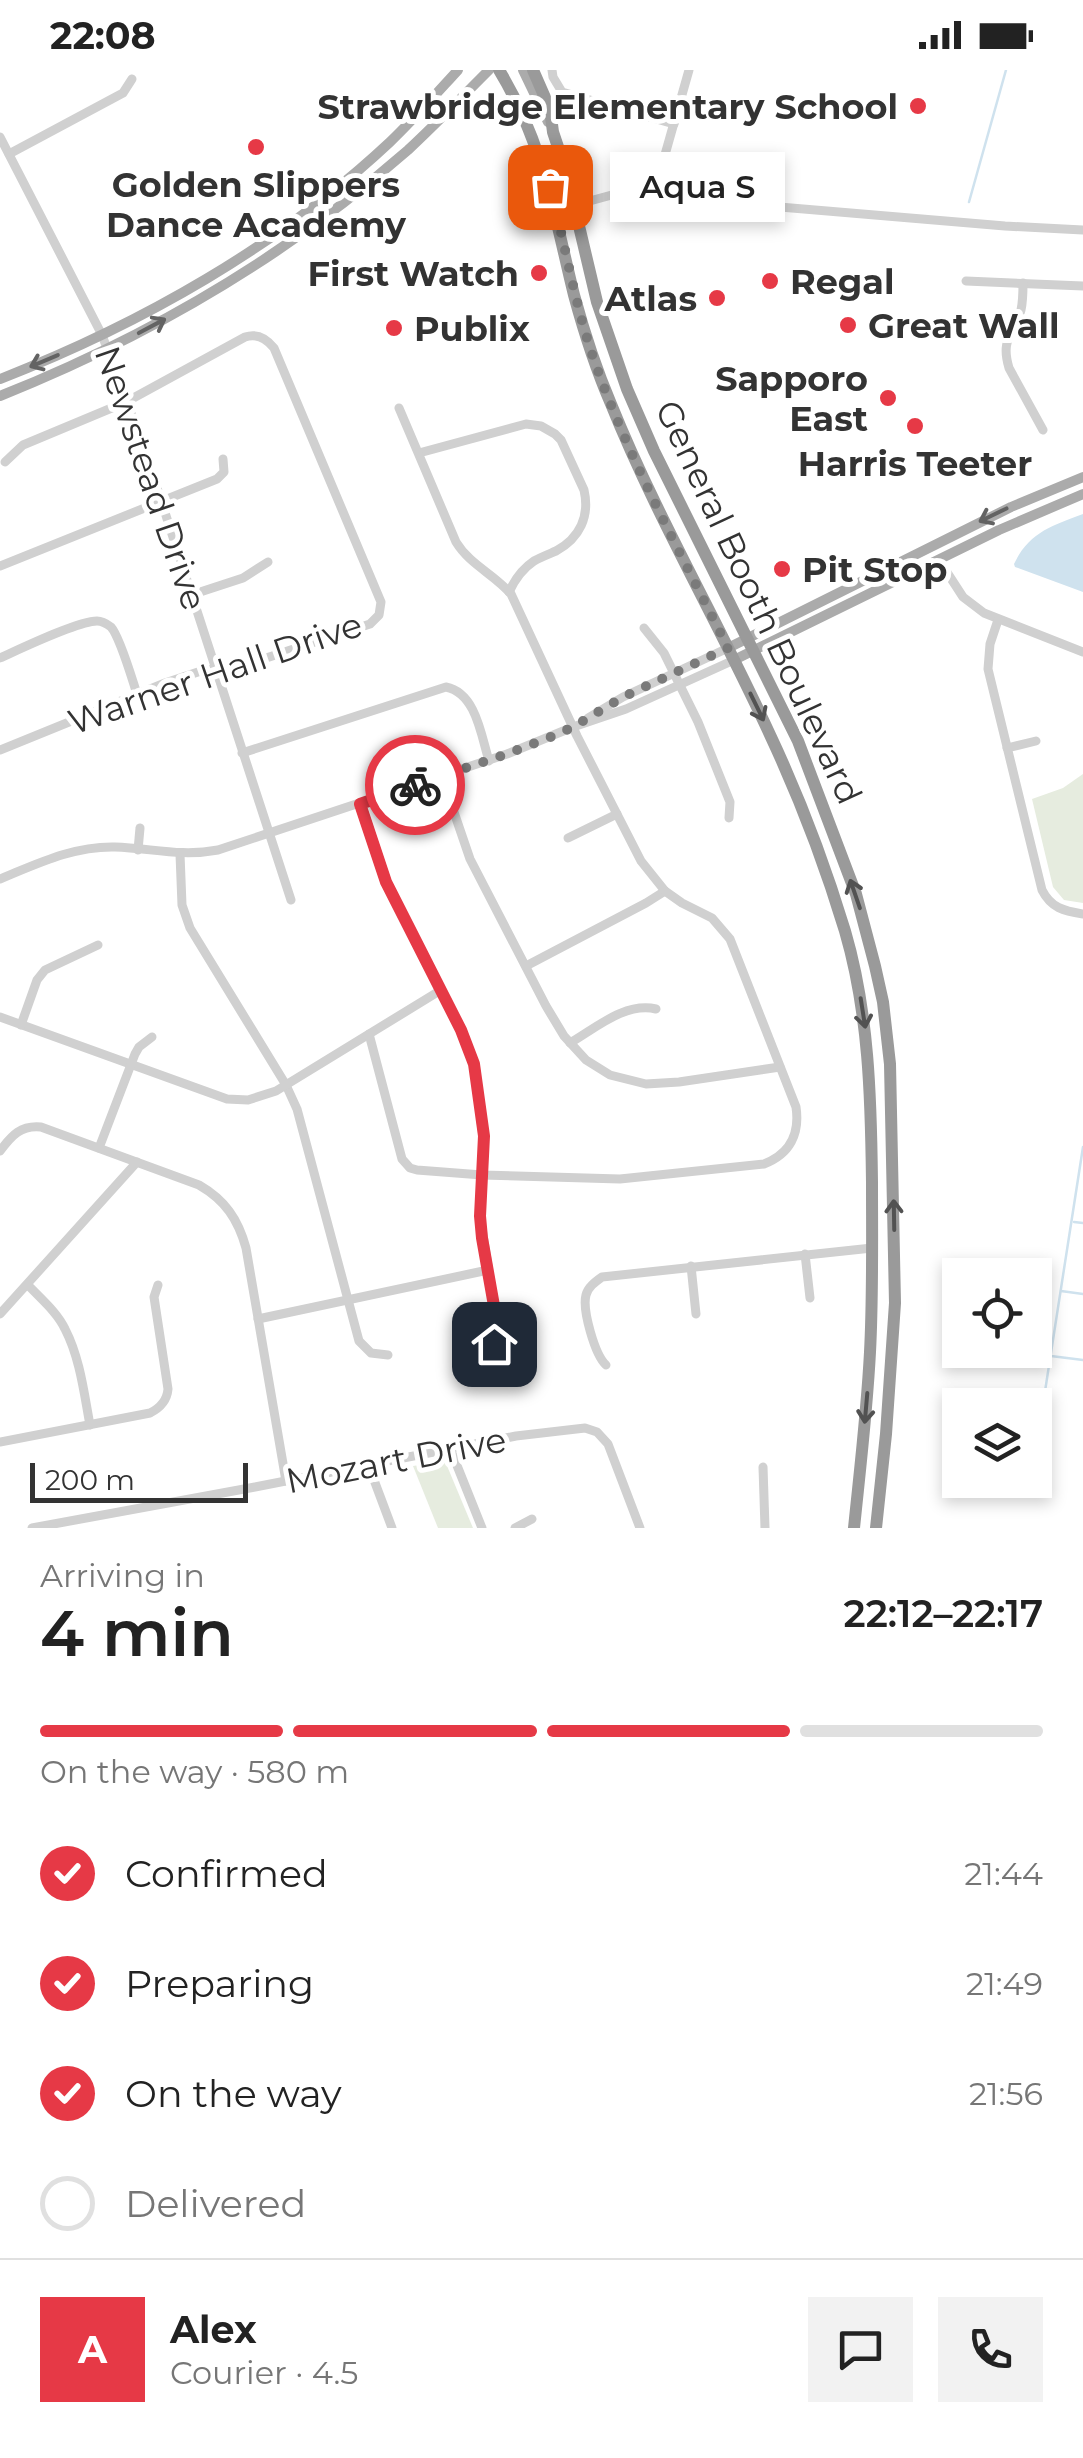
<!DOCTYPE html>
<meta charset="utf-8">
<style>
body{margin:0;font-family:Montserrat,sans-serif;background:#f2f2f2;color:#222;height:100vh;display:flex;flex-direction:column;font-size:38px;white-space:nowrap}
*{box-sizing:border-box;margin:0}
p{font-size:32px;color:#767676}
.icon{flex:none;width:55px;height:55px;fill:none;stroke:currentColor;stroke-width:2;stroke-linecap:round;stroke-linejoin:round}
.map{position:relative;height:1458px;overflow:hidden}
.drawer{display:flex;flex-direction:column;background:#fff;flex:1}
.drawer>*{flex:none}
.fabs{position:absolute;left:942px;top:1188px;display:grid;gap:20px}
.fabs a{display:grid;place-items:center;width:110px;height:110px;border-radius:0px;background:#fff;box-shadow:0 5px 15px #0003;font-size:50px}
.scale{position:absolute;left:30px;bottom:25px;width:218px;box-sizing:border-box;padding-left:10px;border:5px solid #333;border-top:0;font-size:28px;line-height:35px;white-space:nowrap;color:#333;-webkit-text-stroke:8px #fff;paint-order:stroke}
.pin{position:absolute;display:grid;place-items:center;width:85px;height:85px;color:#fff;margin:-42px;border-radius:20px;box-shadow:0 5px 15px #0006}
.courier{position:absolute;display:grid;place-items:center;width:100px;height:100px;margin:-50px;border:8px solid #e63946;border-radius:50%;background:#fff;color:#222;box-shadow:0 2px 12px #0007}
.bubble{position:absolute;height:70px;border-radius:0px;background:#fff;box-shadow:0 5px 15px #0003;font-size:32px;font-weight:600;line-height:70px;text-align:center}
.overview em{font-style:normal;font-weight:600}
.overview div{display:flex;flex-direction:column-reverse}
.overview{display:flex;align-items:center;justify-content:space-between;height:170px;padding:0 40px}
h1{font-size:65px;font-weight:600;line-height:75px}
.bar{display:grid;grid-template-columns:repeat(4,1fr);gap:15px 10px;align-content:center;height:120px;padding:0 40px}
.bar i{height:12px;border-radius:8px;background:#e0e0e0}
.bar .active{background:#e63946}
.bar p{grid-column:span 4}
.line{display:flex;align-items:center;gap:25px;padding:0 40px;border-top:2px solid #e0e0e0}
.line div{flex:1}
.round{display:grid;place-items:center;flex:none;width:105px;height:105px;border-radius:0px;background:#f2f2f2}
ol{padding:0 40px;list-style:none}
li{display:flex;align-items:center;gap:30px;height:110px}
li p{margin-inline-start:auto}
li .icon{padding:10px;border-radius:50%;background:#e63946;color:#fff;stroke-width:4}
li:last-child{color:#767676}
li i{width:55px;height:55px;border:5px solid #e0e0e0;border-radius:50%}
.status{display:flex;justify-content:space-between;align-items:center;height:70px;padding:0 50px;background:#fff;direction:ltr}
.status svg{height:28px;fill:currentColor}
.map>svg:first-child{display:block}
</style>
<div class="status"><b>22:08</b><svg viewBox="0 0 49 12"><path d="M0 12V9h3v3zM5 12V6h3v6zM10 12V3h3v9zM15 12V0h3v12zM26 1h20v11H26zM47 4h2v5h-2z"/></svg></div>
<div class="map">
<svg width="1083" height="1458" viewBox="0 0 1083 1458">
<rect width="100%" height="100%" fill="#fff"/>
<g fill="#e6ecdf">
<polygon points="1083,704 1083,833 1064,830 1053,817 1032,729 1063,718"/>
<polygon points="445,1391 473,1458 438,1458 413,1396"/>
</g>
<path fill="#cfe2ee" d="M1083,444v78l-68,-25 -1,-3c15,-32 38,-38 69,-50z"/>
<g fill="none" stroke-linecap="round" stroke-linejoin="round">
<g stroke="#cfe2ee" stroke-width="2.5">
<polyline points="969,132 1006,0"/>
<polyline points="1074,1152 1083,1153"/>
<polyline points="1061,1221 1083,1224"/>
<polyline points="1051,1286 1083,1290"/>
<polyline points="1041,1347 1083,1077"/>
</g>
<g stroke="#d0d0d0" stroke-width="9">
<polyline points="552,0 553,7 562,22 674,54"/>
<polyline points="0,67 102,265 144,378 291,830"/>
<polyline points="9,84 123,23 132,9"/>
<polyline points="718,125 731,133 1005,156 1083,160"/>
<polyline points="575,135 619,123 653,127 689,0"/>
<polyline points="966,211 1083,216"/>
<path d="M1023,213c0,9 0,18 -2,27 -7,25 -21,28 -12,58l34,62"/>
<path d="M419,383l107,-29 15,2 14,8 6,6 23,50c6,26 -4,48 -28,61 -7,3 -15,6 -22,10 -12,8 -19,18 -25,31"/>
<polyline points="939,490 963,527 984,543 1083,582"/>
<polyline points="0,496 217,409 224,402 223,389"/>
<polyline points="191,525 243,508 268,492"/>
<path d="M998,550l-8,24 -2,25 54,221c9,18 22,21 41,24"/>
<polyline points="644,558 664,583 698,652 730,732 729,748"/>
<path d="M0,588c20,-9 78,-37 97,-37 5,0 10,3 14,6 9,10 21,52 26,67"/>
<polyline points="588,648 623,627 728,578"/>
<polyline points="1007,678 1036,671"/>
<path d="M0,680l165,-67 36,-12 53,-9 116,-38 9,-9 2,-13 -107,-254c-8,-10 -17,-15 -29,-11l-119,65 -103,43 -18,17"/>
<path d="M242,683l204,-66c30,6 35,48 43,74"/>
<polyline points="442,707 470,789 546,936 564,966 586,990 610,1005 646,1014 679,1012 780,997"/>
<polyline points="360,733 386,812 461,960 474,994 483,1067 480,1146 499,1264 494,1274"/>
<polyline points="568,768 617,744"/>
<polyline points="138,780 140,758"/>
<polyline points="180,784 182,835 190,858 286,1015 297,1039 359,1271 371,1283 388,1285"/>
<path d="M0,809c37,-15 73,-33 115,-32 36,1 65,10 103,3l289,-96 66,-27 53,-18 108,-49"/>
<polyline points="526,896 646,833 665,821"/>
<polyline points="0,947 227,1029 248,1030 276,1021 441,920"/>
<polyline points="21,955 37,910 45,900 98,875"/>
<path d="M369,964l33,125 8,9 7,2 65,5 138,4 144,-15c26,-10 36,-30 32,-57l-66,-168 -18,-21 -30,-15 -17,-12 -24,-30 -64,-125 -66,-142c-17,-20 -41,-29 -55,-52l-57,-134"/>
<path d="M570,973c26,-15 55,-41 86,-34"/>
<polyline points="99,1078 135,984 139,977 152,967"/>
<path d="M0,1081c12,-16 21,-26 41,-24l158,58c26,15 39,34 47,63l40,233"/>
<polyline points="805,1184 810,1228"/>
<polyline points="691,1196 696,1244"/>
<path d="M28,1215c13,14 29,27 37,44 15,29 19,64 25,96"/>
<polyline points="0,1244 137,1092"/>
<polyline points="258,1249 488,1200"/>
<path d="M606,1295c-11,-10 -24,-55 -20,-70 2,-8 9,-13 16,-18l270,-29"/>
<path d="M0,1372l150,-29c10,-5 17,-12 18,-24l-14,-92 4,-12"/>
<polyline points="450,1378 482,1458"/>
<polyline points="368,1394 392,1458"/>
<polyline points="763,1397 765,1458"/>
<polyline points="32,1458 255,1417 516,1366 585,1358 597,1362 608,1374 640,1458"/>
<polyline points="515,1458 532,1449"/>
</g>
<g stroke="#ababab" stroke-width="10">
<polyline points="523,0 548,52"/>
<path d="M0,309c141,-55 279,-133 390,-237 24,-23 46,-48 68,-72"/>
<path d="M0,326c148,-59 288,-141 408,-246 28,-26 54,-53 81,-80"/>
<polyline points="728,578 1011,437 1083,407"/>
<polyline points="734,590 999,460 1083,424"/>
</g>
<g stroke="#9a9a9a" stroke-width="12">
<path d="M499,0c45,74 55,144 75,225 10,37 22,74 37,109 46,114 109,221 160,333 29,62 54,128 74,194 24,82 26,167 27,251 0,57 1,113 -2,170 -3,59 -10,117 -16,176"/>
<polyline points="533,0 550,39 553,62 566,101 597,232 627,319 654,381 798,671 856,824 875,896 883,932 890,994 895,1233 886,1364 876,1458"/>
</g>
</g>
<defs><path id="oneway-shaft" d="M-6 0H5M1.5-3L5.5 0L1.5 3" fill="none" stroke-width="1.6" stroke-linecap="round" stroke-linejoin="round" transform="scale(2.5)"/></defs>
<g stroke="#636363">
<use href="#oneway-shaft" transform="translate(152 256) rotate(-28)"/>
<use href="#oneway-shaft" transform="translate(44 291) rotate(157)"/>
<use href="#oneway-shaft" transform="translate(993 445) rotate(154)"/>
</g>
<g stroke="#525252">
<use href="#oneway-shaft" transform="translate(757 637) rotate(64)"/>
<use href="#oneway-shaft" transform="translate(855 824) rotate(-109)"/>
<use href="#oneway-shaft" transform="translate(863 943) rotate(81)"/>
<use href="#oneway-shaft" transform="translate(894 1145) rotate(-91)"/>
<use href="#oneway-shaft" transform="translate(866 1338) rotate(95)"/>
</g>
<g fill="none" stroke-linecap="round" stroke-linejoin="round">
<path stroke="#7a7a7a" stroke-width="10" stroke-dasharray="0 18" d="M415,715l92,-31 46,-18 20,-9 50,-30 105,-49c-48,-96 -100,-190 -135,-291 -19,-56 -28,-114 -43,-170"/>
<polyline stroke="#e63946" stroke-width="12" points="415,715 360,734 386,812 461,960 474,994 484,1066 480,1146 482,1168 499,1264 494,1274"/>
</g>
<g fill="#e63946" stroke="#fff" stroke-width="4">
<circle cx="918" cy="36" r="10"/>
<circle cx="256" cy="77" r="10"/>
<circle cx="539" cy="203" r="10"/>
<circle cx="770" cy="211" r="10"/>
<circle cx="717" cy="228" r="10"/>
<circle cx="848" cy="255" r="10"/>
<circle cx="394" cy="258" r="10"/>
<circle cx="888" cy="328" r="10"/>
<circle cx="915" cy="356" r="10"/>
<circle cx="782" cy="499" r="10"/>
</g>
<g text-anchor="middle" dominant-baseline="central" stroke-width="10" stroke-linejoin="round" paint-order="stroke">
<g font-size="35" font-weight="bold" fill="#333" stroke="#fff" text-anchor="end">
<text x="898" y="36">Strawbridge Elementary School</text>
<text x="256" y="114" text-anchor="middle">Golden Slippers<tspan x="256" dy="40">Dance Academy</tspan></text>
<text x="519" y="203">First Watch</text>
<text x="790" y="211" text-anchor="start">Regal</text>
<text x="697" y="228">Atlas</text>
<text x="868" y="255" text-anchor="start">Great Wall</text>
<text x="414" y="258" text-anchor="start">Publix</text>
<text x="868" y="308">Sapporo<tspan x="868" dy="40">East</tspan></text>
<text x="915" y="393" text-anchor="middle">Harris Teeter</text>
<text x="802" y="499" text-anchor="start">Pit Stop</text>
</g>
<g font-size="35" fill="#333" stroke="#fff">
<text transform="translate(151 408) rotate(71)">Newstead Drive</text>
<text transform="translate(759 532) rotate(65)">General Booth Boulevard</text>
<text transform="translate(215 603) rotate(-19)">Warner Hall Drive</text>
<text transform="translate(396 1390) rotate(-11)">Mozart Drive</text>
</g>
</g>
</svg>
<div class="fabs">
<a><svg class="icon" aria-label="locate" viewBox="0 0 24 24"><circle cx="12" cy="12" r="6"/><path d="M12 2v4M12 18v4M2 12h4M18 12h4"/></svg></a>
<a><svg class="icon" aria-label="layers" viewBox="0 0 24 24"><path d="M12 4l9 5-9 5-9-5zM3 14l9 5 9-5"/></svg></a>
</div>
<div class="scale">200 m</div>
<div class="pin" style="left:550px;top:117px;background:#ea580c"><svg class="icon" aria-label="bag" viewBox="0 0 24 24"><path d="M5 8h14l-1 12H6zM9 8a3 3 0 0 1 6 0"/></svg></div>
<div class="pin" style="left:494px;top:1274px;background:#1f2937"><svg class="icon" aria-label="home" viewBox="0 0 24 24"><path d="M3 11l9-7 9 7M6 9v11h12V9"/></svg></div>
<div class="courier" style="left:415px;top:715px"><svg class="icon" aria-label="bike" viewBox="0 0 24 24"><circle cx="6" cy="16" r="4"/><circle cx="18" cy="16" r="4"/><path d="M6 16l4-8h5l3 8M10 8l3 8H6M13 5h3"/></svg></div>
<div class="bubble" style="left:610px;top:82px;width:175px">Aqua S</div>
</div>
<section class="drawer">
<div class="overview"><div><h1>4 min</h1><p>Arriving in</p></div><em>22:12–22:17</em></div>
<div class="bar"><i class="active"></i><i class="active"></i><i class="active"></i><i></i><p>On the way · 580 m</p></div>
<ol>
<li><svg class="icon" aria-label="check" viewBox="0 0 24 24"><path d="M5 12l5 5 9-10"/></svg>Confirmed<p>21:44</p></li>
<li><svg class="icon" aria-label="check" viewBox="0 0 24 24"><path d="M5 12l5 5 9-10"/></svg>Preparing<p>21:49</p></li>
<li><svg class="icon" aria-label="check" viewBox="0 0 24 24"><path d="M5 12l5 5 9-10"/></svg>On the way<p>21:56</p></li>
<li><i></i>Delivered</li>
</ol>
<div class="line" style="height:180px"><b class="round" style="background:#e63946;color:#fff">A</b><div><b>Alex</b><p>Courier · 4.5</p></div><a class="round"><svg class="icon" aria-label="chat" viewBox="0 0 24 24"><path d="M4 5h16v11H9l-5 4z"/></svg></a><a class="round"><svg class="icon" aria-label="phone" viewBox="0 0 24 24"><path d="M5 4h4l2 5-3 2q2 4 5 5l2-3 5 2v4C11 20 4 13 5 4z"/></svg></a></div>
</section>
